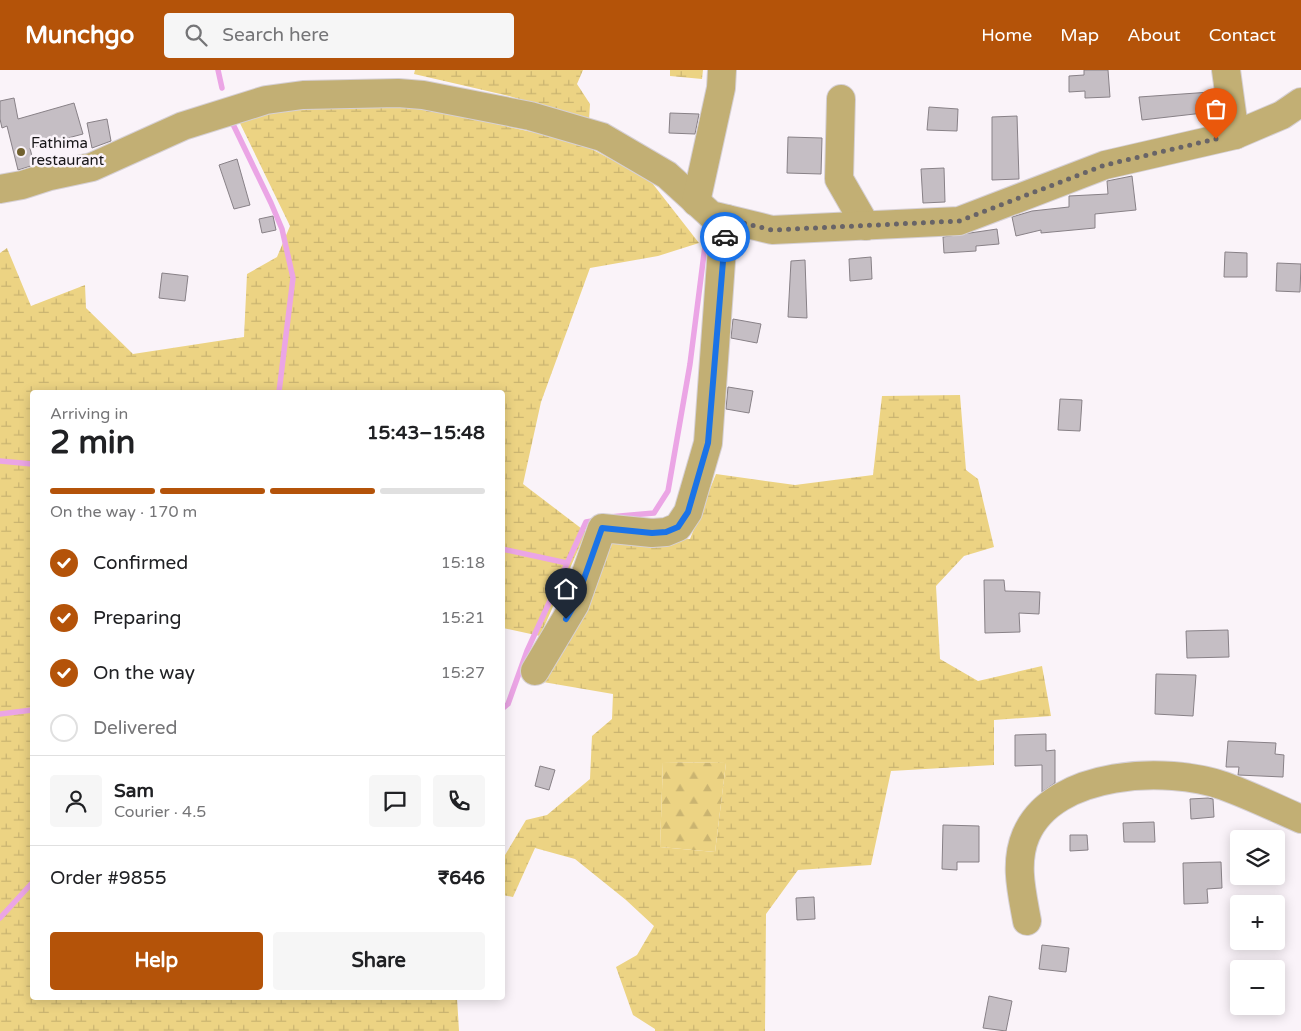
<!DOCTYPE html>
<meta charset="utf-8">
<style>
body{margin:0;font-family:"Varela Round",sans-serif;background:#f6f6f6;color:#202124;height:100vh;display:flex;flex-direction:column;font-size:19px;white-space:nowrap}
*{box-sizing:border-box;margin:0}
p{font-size:16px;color:#757577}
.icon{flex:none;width:28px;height:28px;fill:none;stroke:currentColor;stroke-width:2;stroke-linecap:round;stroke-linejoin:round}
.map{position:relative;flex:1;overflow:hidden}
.sheet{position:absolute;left:30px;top:320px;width:475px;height:610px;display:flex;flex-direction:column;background:#fff;border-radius:5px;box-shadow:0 2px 12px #0003}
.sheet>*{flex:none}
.fabs{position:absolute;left:1230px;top:760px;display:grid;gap:10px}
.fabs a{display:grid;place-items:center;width:55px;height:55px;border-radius:5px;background:#fff;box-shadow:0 2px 12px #0003;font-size:25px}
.pin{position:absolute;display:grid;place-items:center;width:42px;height:42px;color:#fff;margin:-51px -21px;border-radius:50% 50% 50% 0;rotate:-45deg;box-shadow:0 0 5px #0007}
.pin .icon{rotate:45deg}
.courier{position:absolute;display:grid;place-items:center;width:50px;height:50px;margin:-25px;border:4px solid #1a73e8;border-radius:50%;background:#fff;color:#222;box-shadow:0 1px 6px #0007}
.head em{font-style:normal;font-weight:700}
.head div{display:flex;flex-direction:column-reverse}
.head{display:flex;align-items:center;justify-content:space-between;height:85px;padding:0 20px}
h1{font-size:32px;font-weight:700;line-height:38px}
.bar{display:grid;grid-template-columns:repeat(4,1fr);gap:8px 5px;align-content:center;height:60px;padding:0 20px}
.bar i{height:6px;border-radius:4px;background:#e0e0e0}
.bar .active{background:#b45309}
.bar p{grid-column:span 4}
.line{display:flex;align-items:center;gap:12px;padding:0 20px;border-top:1px solid #e0e0e0}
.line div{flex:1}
.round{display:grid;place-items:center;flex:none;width:52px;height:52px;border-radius:5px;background:#f6f6f6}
ol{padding:0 20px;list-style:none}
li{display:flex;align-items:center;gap:15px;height:55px}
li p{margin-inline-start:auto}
li .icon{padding:5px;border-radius:50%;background:#b45309;color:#fff;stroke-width:4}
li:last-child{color:#757577}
li i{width:28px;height:28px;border:2px solid #e0e0e0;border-radius:50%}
.button{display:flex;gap:10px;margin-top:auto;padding:10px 20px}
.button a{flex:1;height:58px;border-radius:5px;background:#b45309;color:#fff;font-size:20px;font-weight:700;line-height:58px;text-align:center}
.button a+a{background:#f6f6f6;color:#202124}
header{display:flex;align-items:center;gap:30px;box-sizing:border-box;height:70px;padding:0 25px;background:#b45309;color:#fff}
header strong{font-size:24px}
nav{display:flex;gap:28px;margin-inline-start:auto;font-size:18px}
.search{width:350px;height:45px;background:#f6f6f6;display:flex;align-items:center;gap:12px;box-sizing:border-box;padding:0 18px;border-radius:5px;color:#757577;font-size:19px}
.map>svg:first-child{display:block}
</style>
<header>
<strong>Munchgo</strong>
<div class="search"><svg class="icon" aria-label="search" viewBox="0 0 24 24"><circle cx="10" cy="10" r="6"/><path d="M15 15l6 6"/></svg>Search here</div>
<nav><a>Home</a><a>Map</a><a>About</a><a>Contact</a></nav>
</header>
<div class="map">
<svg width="1301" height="961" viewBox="0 0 1301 961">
<defs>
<pattern id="forest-firs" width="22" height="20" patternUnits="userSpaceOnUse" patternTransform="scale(1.25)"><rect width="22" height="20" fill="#ecd383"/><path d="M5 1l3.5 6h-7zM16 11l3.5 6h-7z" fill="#cab471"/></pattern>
<pattern id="wetland-marsh" width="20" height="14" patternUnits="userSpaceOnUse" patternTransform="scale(1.25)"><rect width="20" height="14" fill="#ecd383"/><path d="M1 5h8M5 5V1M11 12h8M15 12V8" fill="none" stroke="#cab471"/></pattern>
</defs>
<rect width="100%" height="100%" fill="#faf3f9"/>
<polygon fill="url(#forest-firs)" points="663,692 726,693 715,782 660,777"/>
<g fill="url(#wetland-marsh)" fill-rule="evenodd">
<polygon points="415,0 583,0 577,14 590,34 589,50 509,26 414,4"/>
<polygon points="670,0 703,0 702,9 670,6"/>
<polygon points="355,33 432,40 578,72 649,109 699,173 658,186 590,198 541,332 523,414 586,462 540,566 503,558 502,322 32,322 32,928 457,928 459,961 0,961 0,183 7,178 31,236 85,215 86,238 133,284 244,267 247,204 277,187 290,156 236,45"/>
<path d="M960,325l6,75 12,9 16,68 -30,9 -28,30 4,73 38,22 64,-15 9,50 -57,4v45l-103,6 -20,94 -73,5 -32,44 -1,117h-110v-2l-22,-14 -17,-48 21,-12 17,-29 -28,-26 -51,-41 -40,-11 -22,49 -10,-2 -1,-35 24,-40 21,-5 43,-36 2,-43 20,-17 1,-25 -70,-12 63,-146 84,3 26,-65 79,11 78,-10 9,-79zM663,692l63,1 -11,89 -55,-5z"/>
</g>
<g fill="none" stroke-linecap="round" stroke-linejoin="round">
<g stroke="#eba5e5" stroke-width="5.5">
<polyline points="218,0 222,18"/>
<polyline points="230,48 271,133 282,159 293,208 279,322"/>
<polyline points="0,391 32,394"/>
<polyline points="609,447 654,443 668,421 690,294 707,160"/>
<polyline points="502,479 567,493"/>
<polyline points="502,639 508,634 527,581 586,452 598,450"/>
<polyline points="0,644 32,640"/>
<polyline points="0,848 32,813"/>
</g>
</g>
<g fill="#c5bec4" stroke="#888187">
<polygon points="1084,0 1108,0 1110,27 1085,28 1085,21 1069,22 1069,6 1084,5"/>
<polygon points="1211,22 1212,42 1142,50 1139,27"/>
<polygon points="14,28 18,49 74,33 83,64 30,78 34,95 18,100 7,56 2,58 0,49 0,31"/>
<polygon points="929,37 958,39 957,61 927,60"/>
<polygon points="670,43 699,44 695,64 669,63"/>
<polygon points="1017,46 1019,109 992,110 992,47"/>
<polygon points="107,49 111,71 92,78 87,53"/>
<polygon points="788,67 822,68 821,104 787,103"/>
<polygon points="237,89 250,135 234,139 219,95"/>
<polygon points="944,98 945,132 923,133 921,99"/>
<polygon points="1132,106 1136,140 1095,144 1095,158 1041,163 1041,160 1016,166 1012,147 1032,141 1069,137 1069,126 1108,124 1107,111"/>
<polygon points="273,146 276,160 262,163 259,149"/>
<polygon points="997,159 999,174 976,176 976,181 944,183 943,167"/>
<polygon points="1225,182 1247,183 1247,207 1224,207"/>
<polygon points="871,187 872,209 850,211 849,189"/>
<polygon points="805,190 807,248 788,247 791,191"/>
<polygon points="1277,193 1301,194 1300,222 1276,221"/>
<polygon points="162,203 188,206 185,231 159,228"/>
<polygon points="733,249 761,254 757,273 731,268"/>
<polygon points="728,317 753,321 749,343 726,339"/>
<polygon points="1060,329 1082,330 1080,361 1058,360"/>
<polygon points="984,510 1004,510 1005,521 1040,522 1039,544 1019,543 1020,562 985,563"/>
<polygon points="1228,560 1229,587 1187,588 1186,561"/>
<polygon points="1156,604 1196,605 1193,646 1155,644"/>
<polygon points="1046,664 1046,681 1055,680 1055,713 1042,722 1042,695 1015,696 1015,665"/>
<polygon points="1228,671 1276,673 1275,684 1284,685 1283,707 1238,705 1239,697 1226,697"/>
<polygon points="540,696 555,700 549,720 535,716"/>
<polygon points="1208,728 1213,729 1214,747 1191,749 1190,729"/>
<polygon points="1154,752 1155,772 1124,772 1123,753"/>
<polygon points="943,755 979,756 979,792 957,792 957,800 942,799"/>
<polygon points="1070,765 1087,765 1088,780 1070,781"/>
<polygon points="1221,792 1222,818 1207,819 1208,833 1184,834 1183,793"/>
<polygon points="814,827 815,849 797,850 796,828"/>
<polygon points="1042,875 1069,878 1066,902 1039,899"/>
<polygon points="989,926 1012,931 1006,961 983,958"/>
</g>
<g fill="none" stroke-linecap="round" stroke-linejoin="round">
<g stroke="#d6d0d5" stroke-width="30">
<g id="minor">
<polyline points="1226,0 1235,65"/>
<polyline points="841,29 839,109 866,156"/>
<polyline points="0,119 22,115 50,106 92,97 183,56 266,30 303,25 398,23 423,25 530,46 602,67 667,105 711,145 772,160 959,151 1105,95 1235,65 1282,45 1301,32"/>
<polyline points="696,132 721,18 722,0"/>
<polyline points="535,601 575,534 602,458 652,463 666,462 678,457 688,442 708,373 722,178 727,149"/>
<path d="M1027,851c-5,-28 -13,-58 -1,-86 28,-65 141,-69 198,-49 25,9 52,22 77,33"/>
</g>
</g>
<use href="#minor" stroke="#c2af74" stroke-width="28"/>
</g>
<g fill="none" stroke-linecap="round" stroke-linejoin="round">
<polyline stroke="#686467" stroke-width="5" stroke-dasharray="0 9" points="725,167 727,149 772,160 959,151 1105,95 1216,69"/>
<polyline stroke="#1a73e8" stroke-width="6" points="566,549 575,534 602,458 652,463 666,462 678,457 688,442 708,373 725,167"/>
</g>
<circle fill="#71612f" stroke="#faf3f9" stroke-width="2" cx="21" cy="82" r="5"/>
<g text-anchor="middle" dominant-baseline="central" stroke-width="5" stroke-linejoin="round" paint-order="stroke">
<g font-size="15" fill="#191719" stroke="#faf3f9" text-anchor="start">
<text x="31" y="73">Fathima<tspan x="31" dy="17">restaurant</tspan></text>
</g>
</g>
</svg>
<div class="fabs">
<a><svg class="icon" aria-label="layers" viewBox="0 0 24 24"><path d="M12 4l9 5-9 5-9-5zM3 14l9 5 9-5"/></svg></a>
<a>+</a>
<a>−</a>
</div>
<div class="pin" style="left:1216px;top:69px;background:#ea580c"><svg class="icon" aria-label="bag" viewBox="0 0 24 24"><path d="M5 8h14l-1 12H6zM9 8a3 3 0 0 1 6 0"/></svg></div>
<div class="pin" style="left:566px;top:549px;background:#1f2937"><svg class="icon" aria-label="home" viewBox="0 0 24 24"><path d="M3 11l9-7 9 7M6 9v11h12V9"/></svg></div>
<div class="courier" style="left:725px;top:167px"><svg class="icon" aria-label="car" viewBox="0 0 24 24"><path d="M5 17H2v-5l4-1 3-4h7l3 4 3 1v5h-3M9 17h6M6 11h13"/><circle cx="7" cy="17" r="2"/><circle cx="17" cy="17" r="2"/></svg></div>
<section class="sheet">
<div class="head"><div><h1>2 min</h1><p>Arriving in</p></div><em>15:43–15:48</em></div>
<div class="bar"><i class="active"></i><i class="active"></i><i class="active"></i><i></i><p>On the way · 170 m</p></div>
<ol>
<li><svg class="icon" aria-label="check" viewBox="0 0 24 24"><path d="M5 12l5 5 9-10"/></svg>Confirmed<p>15:18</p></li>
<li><svg class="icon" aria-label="check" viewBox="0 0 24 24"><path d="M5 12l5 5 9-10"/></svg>Preparing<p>15:21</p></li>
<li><svg class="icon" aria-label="check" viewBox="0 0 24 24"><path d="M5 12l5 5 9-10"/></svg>On the way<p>15:27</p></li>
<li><i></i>Delivered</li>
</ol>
<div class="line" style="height:90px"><a class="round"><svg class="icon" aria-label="person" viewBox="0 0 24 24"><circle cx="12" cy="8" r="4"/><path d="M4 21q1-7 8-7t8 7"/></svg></a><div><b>Sam</b><p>Courier · 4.5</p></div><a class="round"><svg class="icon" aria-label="chat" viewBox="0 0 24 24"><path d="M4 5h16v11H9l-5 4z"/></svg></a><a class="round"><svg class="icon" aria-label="phone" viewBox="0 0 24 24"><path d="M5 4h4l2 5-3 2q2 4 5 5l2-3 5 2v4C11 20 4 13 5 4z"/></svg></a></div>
<div class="line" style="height:65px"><div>Order #9855</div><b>₹646</b></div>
<div class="button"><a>Help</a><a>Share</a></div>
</section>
</div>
